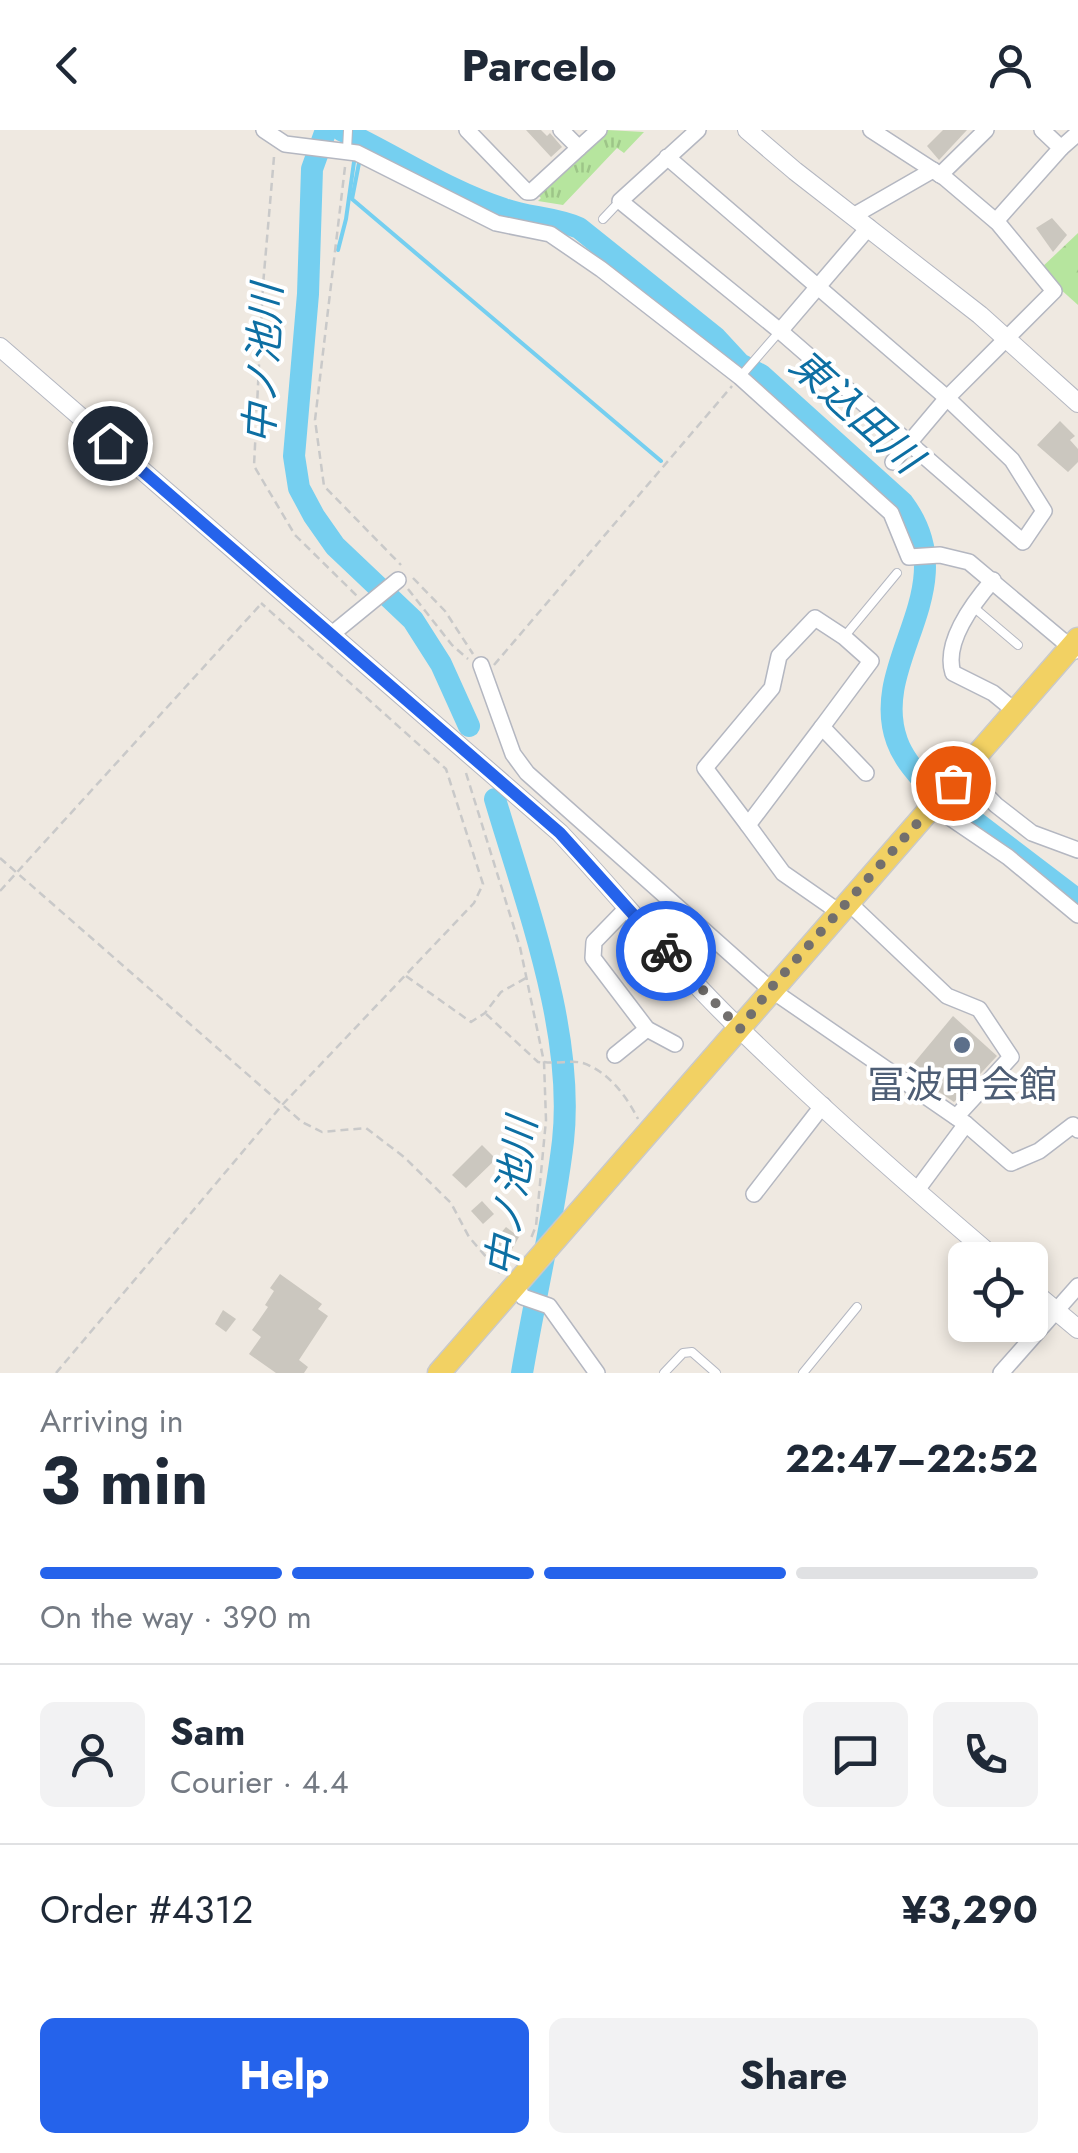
<!DOCTYPE html>
<meta charset="utf-8">
<style>
body{margin:0;font-family:Jost,"Noto Sans JP",sans-serif;background:#f2f2f3;color:#1f2937;height:100vh;display:flex;flex-direction:column;font-size:38px;white-space:nowrap}
*{box-sizing:border-box;margin:0}
p{font-size:32px;color:#747a83}
.icon{flex:none;width:55px;height:55px;fill:none;stroke:currentColor;stroke-width:2;stroke-linecap:round;stroke-linejoin:round}
.map{position:relative;height:1243px;overflow:hidden}
.side{display:flex;flex-direction:column;background:#fff;flex:1}
.side>*{flex:none}
.tools{position:absolute;left:948px;top:1112px;display:grid;gap:20px}
.tools a{display:grid;place-items:center;width:100px;height:100px;border-radius:15px;background:#fff;box-shadow:0 5px 15px #0003;font-size:50px}
.pin{position:absolute;display:grid;place-items:center;width:85px;height:85px;color:#fff;margin:-42px;border:5px solid #fff;border-radius:50%;box-shadow:0 2px 10px #0007}
.courier{position:absolute;display:grid;place-items:center;width:100px;height:100px;margin:-50px;border:8px solid #2563eb;border-radius:50%;background:#fff;color:#222;box-shadow:0 2px 12px #0007}
.headline em{font-style:normal;font-weight:700}
.headline div{display:flex;flex-direction:column-reverse}
.headline{display:flex;align-items:center;justify-content:space-between;height:170px;padding:0 40px}
h1{font-size:65px;font-weight:700;line-height:75px}
.bar{display:grid;grid-template-columns:repeat(4,1fr);gap:15px 10px;align-content:center;height:120px;padding:0 40px}
.bar i{height:12px;border-radius:8px;background:#e0e1e3}
.bar .current{background:#2563eb}
.bar p{grid-column:span 4}
.line{display:flex;align-items:center;gap:25px;padding:0 40px;border-top:2px solid #e0e1e3}
.line div{flex:1}
.round{display:grid;place-items:center;flex:none;width:105px;height:105px;border-radius:15px;background:#f2f2f3}
.primary-button{display:flex;gap:20px;margin-top:auto;padding:20px 40px}
.primary-button a{flex:1;height:115px;border-radius:15px;background:#2563eb;color:#fff;font-size:40px;font-weight:700;line-height:115px;text-align:center}
.primary-button a+a{background:#f2f2f3;color:#1f2937}
header{display:flex;justify-content:space-between;align-items:center;height:130px;padding:0 40px;background:#fff;font-size:45px;font-weight:700}
.map>svg:first-child{display:block}
</style>
<header><svg class="icon" aria-label="back" viewBox="0 0 24 24"><path d="M15 5l-7 7 7 7"/></svg>Parcelo<svg class="icon" aria-label="person" viewBox="0 0 24 24"><circle cx="12" cy="8" r="4"/><path d="M4 21q1-7 8-7t8 7"/></svg></header>
<div class="map">
<svg width="1078" height="1243" viewBox="0 0 1078 1243">
<defs>
<pattern id="forest-firs" width="22" height="20" patternUnits="userSpaceOnUse" patternTransform="scale(2.5)"><rect width="22" height="20" fill="#b6e59e"/><path d="M5 1l3.5 6h-7zM16 11l3.5 6h-7z" fill="#9dc588"/></pattern>
<pattern id="park-tufts" width="24" height="20" patternUnits="userSpaceOnUse" patternTransform="scale(2.5)"><rect width="24" height="20" fill="#b6e59e"/><path d="M3 7l-1-3M5 7V3M7 7l1-3M15 17l-1-3M17 17v-4M19 17l1-3" fill="none" stroke="#9dc588"/></pattern>
</defs>
<rect width="100%" height="100%" fill="#efe9e1"/>
<polygon fill="url(#forest-firs)" points="1078,103 1078,175 1039,140"/>
<polygon fill="url(#park-tufts)" points="607,0 644,2 624,23 617,18 563,75 538,71 541,68 538,65"/>
<g fill="none" stroke-linecap="round" stroke-linejoin="round">
<g stroke="#75cff0" stroke-width="4">
<polyline points="357,13 359,0"/>
<polyline points="362,17 363,10"/>
<polyline points="359,33 352,69 661,331"/>
<polyline points="338,120 346,89 354,32"/>
</g>
<g stroke="#75cff0" stroke-width="22">
<polyline points="326,0 312,39 308,164 294,326 299,358 314,386 335,416 413,490 441,534 469,596"/>
<path d="M341,0c54,25 106,61 163,79 25,9 50,8 75,19l136,109 25,27 21,11 142,128c64,86 -35,158 -6,238 6,17 18,30 30,44l151,115"/>
<path d="M495,669c31,105 80,232 68,342 -9,77 -28,155 -41,232"/>
</g>
</g>
<g fill="#cbc7bf">
<polygon points="526,0 541,0 547,6 550,3 562,17 551,27"/>
<polygon points="943,0 967,0 939,30 927,16"/>
<polygon points="1052,88 1067,105 1053,122 1036,98"/>
<polygon points="1060,291 1075,306 1070,310 1078,319 1078,332 1068,342 1037,315"/>
<polygon points="953,886 997,926 954,972 923,951 914,933"/>
<polygon points="482,1015 496,1029 466,1058 452,1045"/>
<polygon points="482,1071 494,1084 483,1094 471,1081"/>
<polygon points="506,1097 519,1107 508,1126 492,1113"/>
<polygon points="280,1144 322,1174 318,1179 328,1186 299,1230 308,1237 304,1243 276,1243 249,1224 261,1207 252,1200 268,1177 265,1175 274,1161 270,1158"/>
<polygon points="223,1180 236,1189 226,1202 215,1194"/>
</g>
<g fill="none" stroke-linecap="round" stroke-linejoin="round">
<g stroke="#b4b7c1" stroke-width="10">
<g id="service">
<polyline points="347,20 348,0"/>
<polyline points="603,89 620,71"/>
<polyline points="740,247 780,201"/>
<polyline points="971,475 1018,515"/>
<polyline points="844,507 897,443"/>
<polyline points="664,1243 683,1223 692,1222 716,1243"/>
<polyline points="803,1243 857,1177"/>
</g>
</g>
<g stroke="#b4b7c1" stroke-width="18">
<g id="minor">
<polyline points="264,0 285,14 357,23 496,93 550,104 601,139 740,247 891,383 909,427 940,425 969,432 1075,521"/>
<polyline points="467,0 527,62 531,62 579,18"/>
<polyline points="561,0 579,18 599,0"/>
<polyline points="871,0 945,48 998,93 1054,161 947,268 893,332"/>
<polyline points="1042,0 1061,18 1078,3"/>
<polyline points="667,27 947,268 1012,330 1044,381 1023,412 780,201 620,71 698,0"/>
<polyline points="940,45 986,0"/>
<polyline points="853,86 933,40"/>
<polyline points="996,91 1061,18"/>
<polyline points="780,201 869,97"/>
<path d="M993,450c-19,22 -50,62 -40,93l40,20 22,18"/>
<polyline points="332,504 398,450"/>
<polyline points="481,535 513,624 527,643 770,859 966,994 1011,1033 1039,1021 1073,995 1078,1000"/>
<polyline points="963,641 996,675 1032,703 1078,720"/>
<polyline points="933,676 1008,727 1078,785"/>
<polyline points="748,695 705,638 772,558 779,526 815,488 844,507 871,531 822,597"/>
<polyline points="848,772 947,866 979,879 1011,927 956,987"/>
<polyline points="626,779 594,812 593,828 647,899 675,914"/>
<polyline points="839,782 783,743 748,695 822,597 866,643"/>
<polyline points="615,925 647,899"/>
<polyline points="917,1060 966,994"/>
<polyline points="754,1064 823,975"/>
<polyline points="516,1157 523,1167 549,1176 597,1243"/>
<polyline points="1001,1243 1078,1156"/>
</g>
</g>
<g stroke="#b4b7c1" stroke-width="20">
<g id="tertiary">
<polyline points="747,0 795,41 980,185 1078,273"/>
<path d="M0,217l560,486c61,65 116,135 181,197 82,80 169,156 256,230"/>
<polyline points="1030,1159 1078,1199"/>
</g>
</g>
<g stroke="#c9c9c9" stroke-width="25">
<polyline id="primary" points="439,1243 1078,509"/>
</g>
<g stroke="#c9c9c9" stroke-width="2.5" stroke-dasharray="8 5" stroke-linecap="butt">
<polyline points="274,27 263,155 254,336 295,405 357,466"/>
<polyline points="345,37 315,290 324,356 401,435"/>
<polyline points="413,448 445,481 473,524"/>
<polyline points="408,459 452,515 468,529"/>
<polyline points="494,535 732,256"/>
<polyline points="466,643 520,817 544,932 546,990 536,1096 531,1108"/>
<polyline points="0,728 302,992 322,1002 366,998 404,1027 451,1073 469,1107 500,1143"/>
<polyline points="0,761 261,474"/>
<polyline points="406,846 471,892 485,883 501,862 526,848"/>
<polyline points="486,884 538,932 544,933"/>
<path d="M544,932c11,2 28,-2 39,1 26,9 44,34 55,56"/>
<polyline points="56,1243 283,974 474,773 483,754 446,639 261,473"/>
</g>
<use href="#service" stroke="#fff" stroke-width="8"/>
<use href="#minor" stroke="#fff" stroke-width="15"/>
<use href="#tertiary" stroke="#fff" stroke-width="18"/>
<use href="#primary" stroke="#f2d163" stroke-width="22"/>
</g>
<g fill="none" stroke-linecap="round" stroke-linejoin="round">
<polyline stroke="#726f6d" stroke-width="10" stroke-dasharray="0 18" points="666,821 740,899 770,859 953,653"/>
<polyline stroke="#2563eb" stroke-width="12" points="110,313 560,703 666,821"/>
</g>
<circle fill="#5c6f8a" stroke="#fff" stroke-width="4" cx="962" cy="915" r="10"/>
<g text-anchor="middle" dominant-baseline="central" stroke-width="8" stroke-linejoin="round" paint-order="stroke">
<g font-size="38" fill="#4e5e75" stroke="#fff">
<text x="962" y="954">冨波甲会館</text>
</g>
<g font-size="40" font-style="italic" fill="#0d6fa3" stroke="#fff">
<text transform="translate(263 234) rotate(-87)">中ノ池川</text>
<text transform="translate(856 281) rotate(42)">東込田川</text>
<text transform="translate(511 1067) rotate(-82)">中ノ池川</text>
</g>
</g>
</svg>
<div class="tools">
<a><svg class="icon" aria-label="locate" viewBox="0 0 24 24"><circle cx="12" cy="12" r="6"/><path d="M12 2v4M12 18v4M2 12h4M18 12h4"/></svg></a>
</div>
<div class="pin" style="left:953px;top:653px;background:#ea580c"><svg class="icon" aria-label="bag" viewBox="0 0 24 24"><path d="M5 8h14l-1 12H6zM9 8a3 3 0 0 1 6 0"/></svg></div>
<div class="pin" style="left:110px;top:313px;background:#1f2937"><svg class="icon" aria-label="home" viewBox="0 0 24 24"><path d="M3 11l9-7 9 7M6 9v11h12V9"/></svg></div>
<div class="courier" style="left:666px;top:821px"><svg class="icon" aria-label="bike" viewBox="0 0 24 24"><circle cx="6" cy="16" r="4"/><circle cx="18" cy="16" r="4"/><path d="M6 16l4-8h5l3 8M10 8l3 8H6M13 5h3"/></svg></div>
</div>
<section class="side">
<div class="headline"><div><h1>3 min</h1><p>Arriving in</p></div><em>22:47–22:52</em></div>
<div class="bar"><i class="current"></i><i class="current"></i><i class="current"></i><i></i><p>On the way · 390 m</p></div>
<div class="line" style="height:180px"><a class="round"><svg class="icon" aria-label="person" viewBox="0 0 24 24"><circle cx="12" cy="8" r="4"/><path d="M4 21q1-7 8-7t8 7"/></svg></a><div><b>Sam</b><p>Courier · 4.4</p></div><a class="round"><svg class="icon" aria-label="chat" viewBox="0 0 24 24"><path d="M4 5h16v11H9l-5 4z"/></svg></a><a class="round"><svg class="icon" aria-label="phone" viewBox="0 0 24 24"><path d="M5 4h4l2 5-3 2q2 4 5 5l2-3 5 2v4C11 20 4 13 5 4z"/></svg></a></div>
<div class="line" style="height:130px"><div>Order #4312</div><b>¥3,290</b></div>
<div class="primary-button"><a>Help</a><a>Share</a></div>
</section>
